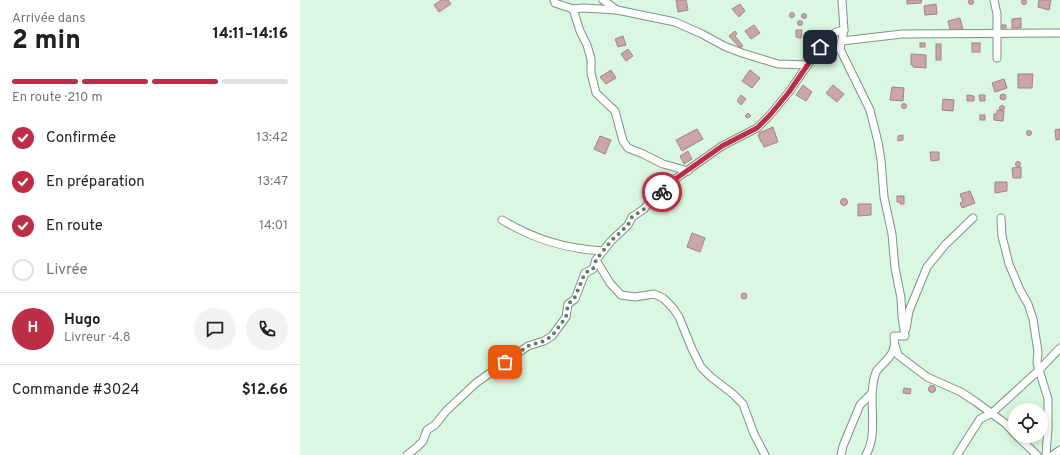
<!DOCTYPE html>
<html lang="fr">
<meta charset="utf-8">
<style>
body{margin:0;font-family:Overpass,sans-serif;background:#f2f2f2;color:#222;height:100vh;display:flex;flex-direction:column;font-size:15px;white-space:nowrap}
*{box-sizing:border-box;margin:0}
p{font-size:13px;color:#767676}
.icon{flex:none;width:22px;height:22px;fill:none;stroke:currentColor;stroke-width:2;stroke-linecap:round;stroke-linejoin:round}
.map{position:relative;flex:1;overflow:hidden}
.sheet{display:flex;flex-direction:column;background:#fff;width:300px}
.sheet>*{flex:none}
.buttons{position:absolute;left:708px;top:403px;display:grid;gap:8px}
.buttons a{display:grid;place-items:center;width:40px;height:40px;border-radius:50%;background:#fff;box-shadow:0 2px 10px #0003;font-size:20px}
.pin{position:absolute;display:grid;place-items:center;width:34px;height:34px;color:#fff;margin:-17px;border-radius:8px;box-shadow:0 2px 6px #0006}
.courier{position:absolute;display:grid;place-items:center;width:40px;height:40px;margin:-20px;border:3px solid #be2d46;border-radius:50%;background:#fff;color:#222;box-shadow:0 1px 5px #0007}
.headline em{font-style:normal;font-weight:800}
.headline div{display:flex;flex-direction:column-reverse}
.headline{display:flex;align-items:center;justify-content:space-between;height:68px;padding:0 12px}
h1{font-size:26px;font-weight:800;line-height:30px}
.bar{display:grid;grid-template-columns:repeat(4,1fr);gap:6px 4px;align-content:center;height:48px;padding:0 12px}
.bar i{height:5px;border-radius:3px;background:#e0e0e0}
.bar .current{background:#be2d46}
.bar p{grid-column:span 4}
.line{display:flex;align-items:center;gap:10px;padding:0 12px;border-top:1px solid #e0e0e0}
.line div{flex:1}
.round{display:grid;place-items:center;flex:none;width:42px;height:42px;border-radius:21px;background:#f2f2f2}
ol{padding:0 12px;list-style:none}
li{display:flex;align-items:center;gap:12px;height:44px}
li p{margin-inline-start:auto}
li .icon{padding:4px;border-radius:50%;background:#be2d46;color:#fff;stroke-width:4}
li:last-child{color:#767676}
li i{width:22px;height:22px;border:2px solid #e0e0e0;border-radius:50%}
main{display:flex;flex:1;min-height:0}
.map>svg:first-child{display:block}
</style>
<main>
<section class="sheet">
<div class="headline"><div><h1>2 min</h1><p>Arrivée dans</p></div><em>14:11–14:16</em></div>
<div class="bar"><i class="current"></i><i class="current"></i><i class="current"></i><i></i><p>En route · 210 m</p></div>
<ol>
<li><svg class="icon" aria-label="check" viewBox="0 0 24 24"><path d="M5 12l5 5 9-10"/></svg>Confirmée<p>13:42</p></li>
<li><svg class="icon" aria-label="check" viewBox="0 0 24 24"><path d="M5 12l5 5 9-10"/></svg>En préparation<p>13:47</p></li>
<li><svg class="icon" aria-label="check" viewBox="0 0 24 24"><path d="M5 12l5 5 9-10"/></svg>En route<p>14:01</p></li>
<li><i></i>Livrée</li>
</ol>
<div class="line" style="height:72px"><b class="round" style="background:#be2d46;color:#fff">H</b><div><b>Hugo</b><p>Livreur · 4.8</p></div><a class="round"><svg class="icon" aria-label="chat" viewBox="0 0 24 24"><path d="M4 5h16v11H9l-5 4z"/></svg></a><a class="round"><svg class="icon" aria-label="phone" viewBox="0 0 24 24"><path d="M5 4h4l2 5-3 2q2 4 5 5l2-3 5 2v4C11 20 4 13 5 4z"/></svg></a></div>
<div class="line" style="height:52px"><div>Commande #3024</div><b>$12.66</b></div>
</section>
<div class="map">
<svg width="760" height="455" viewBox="0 0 760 455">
<rect width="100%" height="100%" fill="#daf7e1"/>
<g fill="#cba6a7" stroke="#a58283">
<circle cx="724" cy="2" r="2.5"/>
<circle cx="671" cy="2" r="2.5"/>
<polygon points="141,0 148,0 151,4 139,12 134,5"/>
<polygon points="376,0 386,0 388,10 378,12"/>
<polygon points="607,0 622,0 621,3 607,4"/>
<polygon points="739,0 751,0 749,10 738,7"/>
<polygon points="440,4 445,11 439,17 432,9"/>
<polygon points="636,4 637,14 625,15 624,6"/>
<circle cx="492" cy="15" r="2.5"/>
<circle cx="504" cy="16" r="2.5"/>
<polygon points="660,18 663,30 651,33 648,21"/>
<polygon points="721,18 721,28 712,28 712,19"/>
<circle cx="500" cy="23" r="2.5"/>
<polygon points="454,25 460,33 451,39 445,31"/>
<rect x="700" y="25" width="6" height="3"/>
<polygon points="496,30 502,30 501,38 496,37"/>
<polygon points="435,31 437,34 435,36 443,46 440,48 429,36"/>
<polygon points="323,36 326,45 318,47 315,39"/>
<rect x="620" y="43" width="5" height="4"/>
<rect x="672" y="43" width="8" height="9"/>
<rect x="636" y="44" width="5" height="16"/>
<polygon points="328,49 333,56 326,61 321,54"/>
<polygon points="611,54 626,55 626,68 613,67 613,65 611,65"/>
<polygon points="311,70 316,78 306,84 300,77"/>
<polygon points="450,70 460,78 452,88 442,81"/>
<polygon points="718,74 733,74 732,88 718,88"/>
<polygon points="704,79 707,88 695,92 692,83"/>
<polygon points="503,85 512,92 506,101 496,95"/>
<polygon points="533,85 544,94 537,102 526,93"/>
<polygon points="592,87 604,88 603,101 590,100"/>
<circle cx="703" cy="97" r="3"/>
<polygon points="441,95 446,99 441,105 437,101"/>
<polygon points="667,95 674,96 674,101 667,101"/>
<polygon points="679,95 685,95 685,101 680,101"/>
<polygon points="643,99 654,100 653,111 642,110"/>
<circle cx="604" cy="106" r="2.5"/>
<circle cx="702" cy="108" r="2.5"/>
<polygon points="697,110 704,111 703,121 694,120 694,114 697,114"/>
<polygon points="448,113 451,116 447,118 445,116"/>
<rect x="680" y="115" width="5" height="5"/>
<polygon points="473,127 478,142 464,147 462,142 461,142 458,135 460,135 459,133"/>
<polygon points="397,129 403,139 382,151 376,140"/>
<polygon points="760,129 760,139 756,140 755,130"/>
<circle cx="729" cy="133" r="2.5"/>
<polygon points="603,135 603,140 598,141 598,136"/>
<polygon points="300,136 311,140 305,154 294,149"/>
<polygon points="388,151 392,159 384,164 380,156"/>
<polygon points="630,152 639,152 639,160 631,161"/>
<circle cx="718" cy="164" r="2.5"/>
<polygon points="721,167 721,178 713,178 712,168"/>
<polygon points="695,182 707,182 707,191 695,193"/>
<polygon points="670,191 675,203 662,208 660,203 663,202 660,194"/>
<polygon points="597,196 604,196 604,204 600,204 600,202 597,202"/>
<circle cx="544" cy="202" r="3.5"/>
<polygon points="558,204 571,204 571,215 558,216"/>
<polygon points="392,233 405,238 400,252 387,247"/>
<circle cx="444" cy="296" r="3"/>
<circle cx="632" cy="389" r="3.5"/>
<polygon points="604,388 611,389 610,394 603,393"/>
</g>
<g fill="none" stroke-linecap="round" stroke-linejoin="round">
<g stroke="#7a9581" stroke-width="9">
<g id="minor">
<polyline points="254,0 255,3 273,9 283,8 317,10 375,22 402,34 424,46 442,53 478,64 508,65"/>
<polyline points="303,0 317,10"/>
<path d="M542,0l2,30 -4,19 30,61 8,32 3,18 3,37 8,37 3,34 6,30 1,19 3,19h-11c2,14 -2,19 -12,29 -3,3 -5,5 -6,7 -10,27 4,58 -10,83"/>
<polyline points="694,0 697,14 697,58"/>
<polyline points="273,9 280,31 287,45 291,59 291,73 296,93 315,111 323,141 328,148 343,154 363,164 388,171"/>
<polyline points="542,41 602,34 760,33"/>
<polyline points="701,218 702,236 709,264 720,290 728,304 733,319 738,352 737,363 748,399 748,428 746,455"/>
<path d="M202,220c32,19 63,29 101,31"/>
<polyline points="296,260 310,283 321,295 335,297 354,294 363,298 373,308 379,317 392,349 401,367 411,377 433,394 443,404 454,434 465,455"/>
<polyline points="606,329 609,311 627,267 645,245 673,218"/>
<polyline points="595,345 598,355 627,377 661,392 676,402 706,424 715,434"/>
<polyline points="717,436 737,455"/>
<polyline points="107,455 117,447 123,441 127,430 135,425 146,411 176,383 228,346 244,341 252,336 266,317 268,304 275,299 285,273 293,269 296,260 311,241 328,225 332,217 344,209 353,197 358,196 371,182 422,146 457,128 470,115 489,92 520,47 536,32 544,30"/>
<polyline points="541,455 543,446 560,405 571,394"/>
<polyline points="657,455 680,419 692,413 739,370 760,348"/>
<polyline points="753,455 760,450"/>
</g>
</g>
<use href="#minor" stroke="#fff" stroke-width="7"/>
</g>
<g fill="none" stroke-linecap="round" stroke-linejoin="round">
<polyline stroke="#68796c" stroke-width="4" stroke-dasharray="0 7.2" points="205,362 228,346 244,341 252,336 266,317 268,304 274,299 285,273 293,269 296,260 311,241 328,225 332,217 344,209 353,197 358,196 362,192"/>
<polyline stroke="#be2d46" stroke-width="5" points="362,192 371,182 422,146 457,128 470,115 489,92 520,47"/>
</g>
</svg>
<div class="buttons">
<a><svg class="icon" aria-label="locate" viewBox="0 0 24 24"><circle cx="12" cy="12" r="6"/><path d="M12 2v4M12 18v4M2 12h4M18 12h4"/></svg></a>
</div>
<div class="pin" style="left:205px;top:362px;background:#ea580c"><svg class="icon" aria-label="bag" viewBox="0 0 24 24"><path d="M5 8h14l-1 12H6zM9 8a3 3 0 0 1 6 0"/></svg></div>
<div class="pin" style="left:520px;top:47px;background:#1f2937"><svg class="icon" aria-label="home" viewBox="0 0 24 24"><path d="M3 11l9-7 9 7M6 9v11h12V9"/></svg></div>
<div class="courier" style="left:362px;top:192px"><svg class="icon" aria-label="bike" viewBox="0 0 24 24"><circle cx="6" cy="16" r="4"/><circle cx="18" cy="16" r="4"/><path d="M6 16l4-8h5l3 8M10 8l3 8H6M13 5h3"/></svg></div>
</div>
</main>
